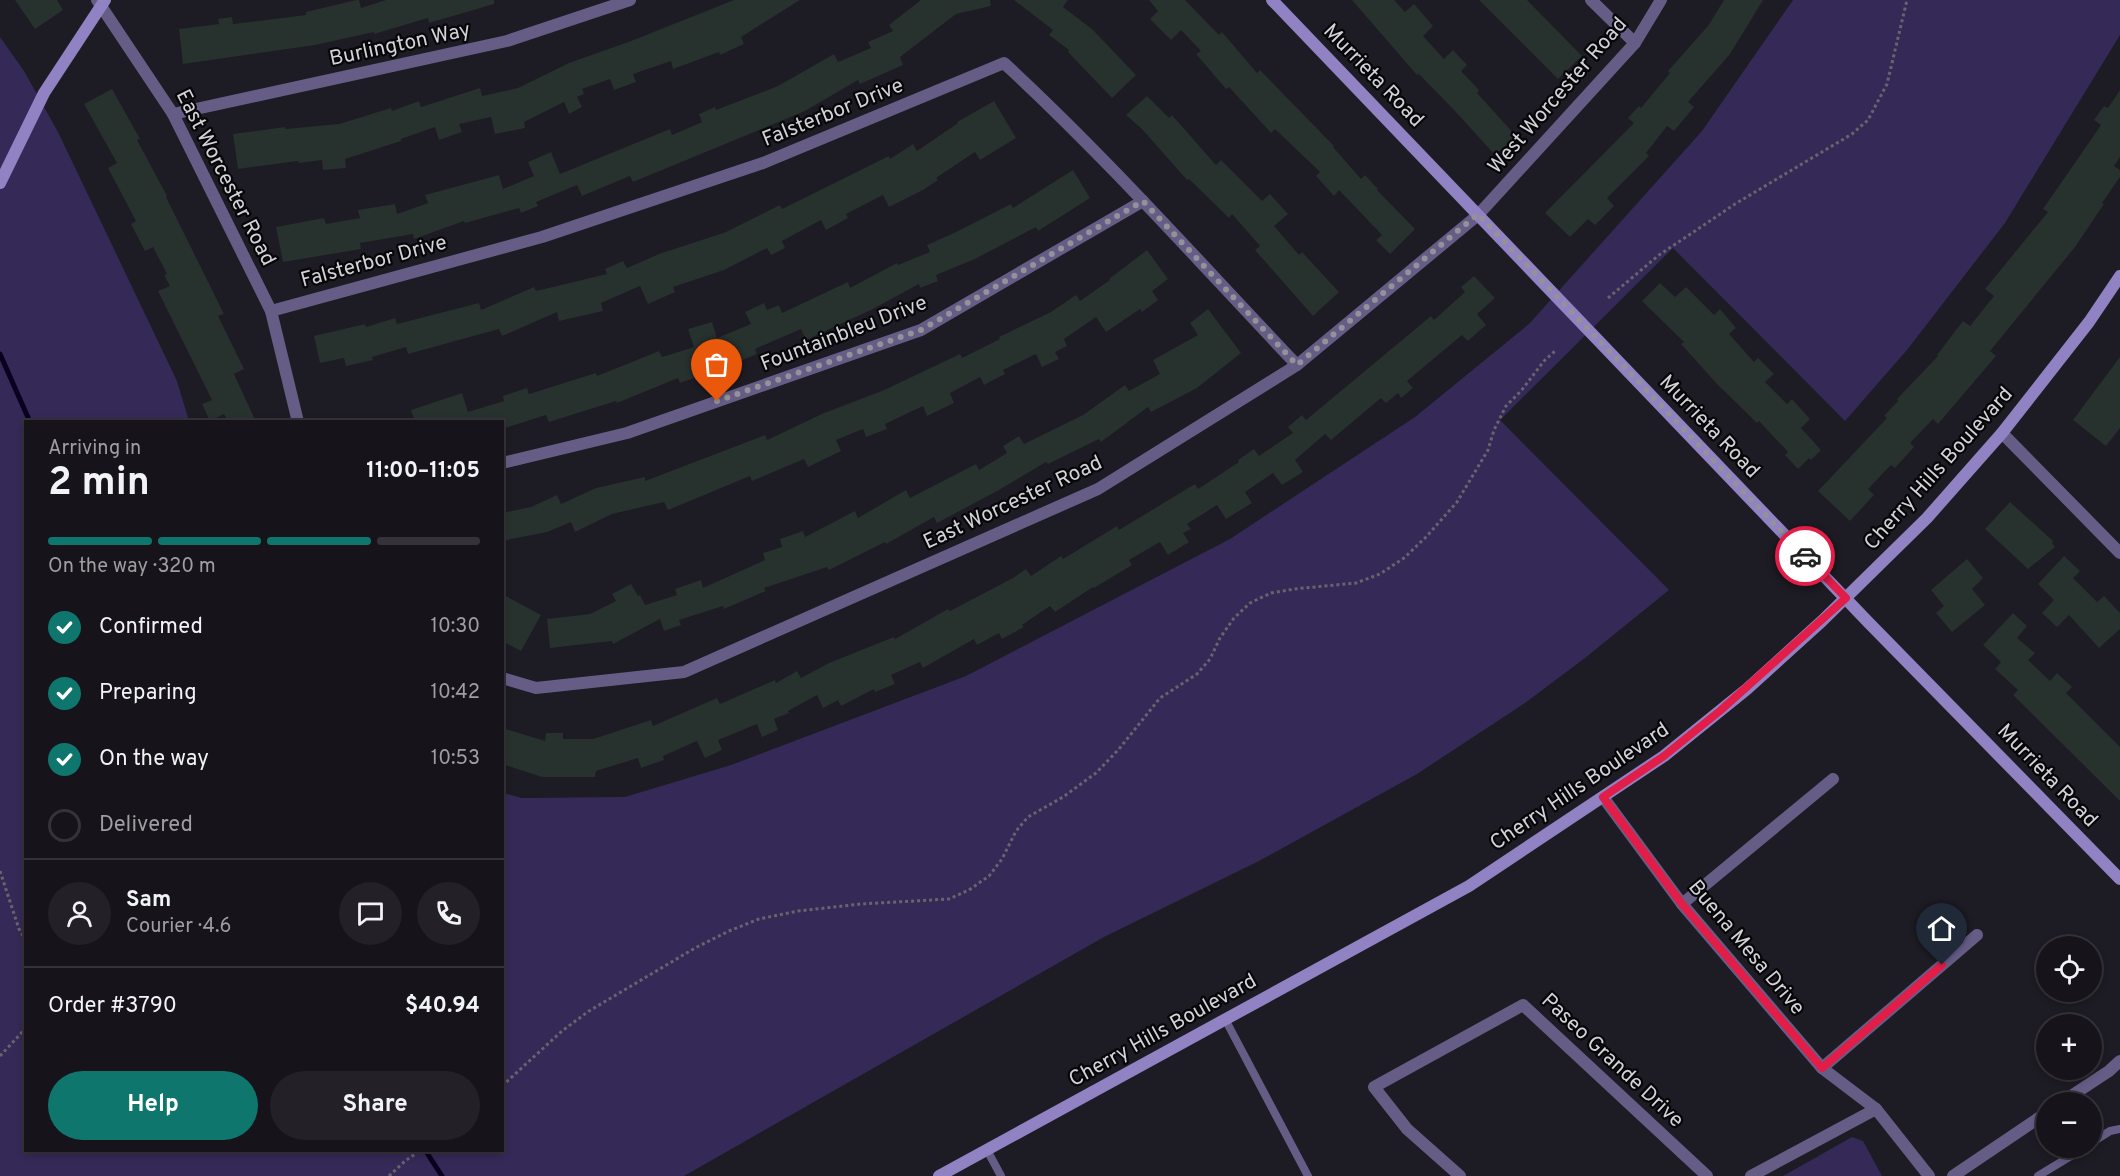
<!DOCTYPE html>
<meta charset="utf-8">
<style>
body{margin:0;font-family:Overpass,sans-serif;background:#232127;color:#f1f3f6;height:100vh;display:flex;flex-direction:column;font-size:22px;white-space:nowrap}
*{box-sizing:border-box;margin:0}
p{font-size:20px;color:#9e9ea2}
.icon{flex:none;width:33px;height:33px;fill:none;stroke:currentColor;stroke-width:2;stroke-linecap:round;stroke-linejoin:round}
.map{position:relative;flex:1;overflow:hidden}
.details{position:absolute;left:24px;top:420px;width:480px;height:732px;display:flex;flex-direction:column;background:#16141a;border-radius:0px;box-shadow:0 3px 9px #0003,0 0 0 2px #353339}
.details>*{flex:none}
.fabs{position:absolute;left:2036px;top:936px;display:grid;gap:12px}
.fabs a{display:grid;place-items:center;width:66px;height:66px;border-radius:50%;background:#16141a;box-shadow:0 3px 9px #0003,0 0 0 2px #353339;font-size:30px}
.pin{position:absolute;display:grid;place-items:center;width:51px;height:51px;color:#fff;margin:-62px -26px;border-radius:50% 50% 50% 0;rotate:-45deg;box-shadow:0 0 6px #0007}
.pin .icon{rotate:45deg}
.courier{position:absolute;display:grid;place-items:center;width:60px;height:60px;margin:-30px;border:4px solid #e11d48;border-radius:50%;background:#fff;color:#222;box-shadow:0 2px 8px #0007}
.head em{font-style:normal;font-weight:700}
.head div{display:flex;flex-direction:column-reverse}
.head{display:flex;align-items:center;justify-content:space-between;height:102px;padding:0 24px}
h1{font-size:39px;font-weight:700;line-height:45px}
.bar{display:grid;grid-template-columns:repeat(4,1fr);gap:9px 6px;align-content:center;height:72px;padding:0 24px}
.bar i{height:8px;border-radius:4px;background:#353339}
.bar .current{background:#0f766e}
.bar p{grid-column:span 4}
.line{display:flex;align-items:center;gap:15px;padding:0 24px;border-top:2px solid #353339}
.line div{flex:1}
.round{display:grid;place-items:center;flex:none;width:63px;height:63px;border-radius:32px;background:#232127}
ol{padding:0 24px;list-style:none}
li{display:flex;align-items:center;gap:18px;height:66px}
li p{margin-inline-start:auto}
li .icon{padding:6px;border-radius:50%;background:#0f766e;color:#fff;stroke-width:4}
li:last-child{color:#9e9ea2}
li i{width:33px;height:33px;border:3px solid #353339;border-radius:50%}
.primary-button{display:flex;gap:12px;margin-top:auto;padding:12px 24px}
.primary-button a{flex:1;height:69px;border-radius:36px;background:#0f766e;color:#fff;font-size:24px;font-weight:700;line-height:69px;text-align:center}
.primary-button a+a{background:#232127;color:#f1f3f6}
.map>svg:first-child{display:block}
</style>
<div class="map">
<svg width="2120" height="1176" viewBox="0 0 2120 1176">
<rect width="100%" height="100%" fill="#1d1b23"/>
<g fill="#352957">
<polygon points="1793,0 2120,0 2120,35 2005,223 1907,350 1845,421 1673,248 1500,420 1669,590 1585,658 1525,703 1417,774 1259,861 1104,937 684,1176 0,1176 0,37 24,71 58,132 177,381 189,421 26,422 26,1150 502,1150 503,793 522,798 625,797 731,765 966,676 1230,539 1415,417 1529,324 1702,131"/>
<polygon points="1852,1137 1863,1141 1882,1176 1783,1176"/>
</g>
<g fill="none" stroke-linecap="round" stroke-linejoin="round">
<g stroke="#08001f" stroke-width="5">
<polyline points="0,354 30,422"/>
<polyline points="425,1150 442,1176"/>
</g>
</g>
<g fill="#27312d">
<polygon points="15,0 57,0 63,10 35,29"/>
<polygon points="356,0 359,0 361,8 386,0 494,0 494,4 429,23 428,18 374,34 374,32 315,45 183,64 179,29 219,24 218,19 232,17 233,24 306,15 306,12"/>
<polygon points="734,0 800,0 741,37 744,44 720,55 719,52 673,69 671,61 633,74 636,82 614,90 610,79 582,89 584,94 577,97 582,107 569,114 564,102 524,122 525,128 495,134 491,117 459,124 462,132 439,140 435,127 401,139 401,141 345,159 346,168 323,170 322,160 299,163 298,161 238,169 233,134 285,127 285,129 339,124 391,108 392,111 419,101 421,107 480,88 482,96 518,88 569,63 631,41"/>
<polygon points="921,0 990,0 991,6 956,14 900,57 903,65 860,84 858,80 805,111 633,182 630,176 582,196 577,185 536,202 538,206 521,213 519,208 465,223 464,221 414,239 413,234 360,243 361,249 283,262 276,227 324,218 326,224 360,218 358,210 395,204 397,214 428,203 425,195 499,175 503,189 534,176 528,162 551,152 560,174 670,129 672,135 702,122 699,114 715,107 716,110 778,86 834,54 838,62 871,48 868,42 893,31 889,25"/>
<polygon points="1014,0 1068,0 1063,7 1092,29 1136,75 1112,98 1068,52 1069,50 1049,35 1053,30"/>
<polygon points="1149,0 1185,0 1219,35 1222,32 1257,73 1260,70 1334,146 1333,147 1361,179 1365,175 1378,189 1377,190 1415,229 1390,254 1376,240 1382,235 1339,190 1334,196 1316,176 1320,172 1275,129 1271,133 1229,87 1226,89 1196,54 1201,51 1181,30 1171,40 1150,19 1158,11"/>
<polygon points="1352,0 1394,0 1405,12 1414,4 1433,26 1423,36 1444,59 1453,50 1467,65 1461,71 1479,90 1477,93 1516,136 1495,155 1455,111 1419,74 1417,75"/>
<polygon points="1479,0 1527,0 1582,56 1558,79"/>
<polygon points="1724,0 1763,0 1730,54 1688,102 1694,107 1674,131 1667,126 1646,153 1649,156 1607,198 1614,206 1595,225 1588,219 1570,237 1545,213 1634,123 1628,118 1639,106 1641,108 1670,73 1668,71 1708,26"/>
<polygon points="112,89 140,139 137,140 167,196 166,197 224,314 218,316 244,369 234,374 256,422 228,422 224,414 210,421 202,404 212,400 158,291 170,286 164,275 167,274 153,247 145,251 131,224 136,221 108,168 117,163 84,104"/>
<polygon points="2120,90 2120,157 2114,166 2120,170 2120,177 2102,203 2104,204 2075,247 1990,351 1996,356 1938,424 1933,419 1910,443 1914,447 1895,468 1891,465 1868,489 1874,495 1850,521 1818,491 1887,418 1884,416 1898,401 1897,399 1938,356 1937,355 1963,321 1970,326 1994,296 1985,289 2048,212 2043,209 2101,125 2094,120 2104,106 2108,108"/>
<polygon points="1147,96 1169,118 1172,115 1216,165 1221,160 1262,201 1270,194 1288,214 1274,226 1299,255 1302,252 1339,292 1313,316 1255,250 1260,246 1232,214 1229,218 1189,179 1187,180 1142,129 1126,115"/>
<polygon points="994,101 1016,138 980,160 975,152 936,178 938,180 923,190 889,207 883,195 846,214 848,218 826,230 821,220 782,241 785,248 771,255 767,248 724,270 673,287 675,292 648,304 640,286 601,303 603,311 559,321 557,312 502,336 499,329 408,354 406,347 372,357 373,360 346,366 344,358 320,363 314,336 365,324 366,327 395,318 397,324 479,303 481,310 534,287 536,291 607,274 605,269 623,261 627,268 659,254 726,232 780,205 782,209 889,156 890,159 913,144 917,151 958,123 957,122"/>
<polygon points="1073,170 1090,198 1038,231 1036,227 975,259 936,275 938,281 920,288 919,284 871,310 806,340 801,329 755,349 757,354 740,361 738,357 695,371 697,377 680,383 678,378 617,403 616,401 549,422 546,415 502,429 502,422 415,422 411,410 462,393 468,412 504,401 503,396 527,388 529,394 596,373 597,376 659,351 662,357 694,347 688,329 712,322 717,338 751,324 745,312 764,303 767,310 779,305 782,313 848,282 850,288 897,263 898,265 930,252 927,245 956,232 1011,204 1013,208"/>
<polygon points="1147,250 1168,279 1152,291 1158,300 1142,312 1140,309 1106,332 1096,317 1064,339 1067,346 1055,352 1059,359 1042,367 1036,354 1003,370 1005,374 984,385 980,377 950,393 954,403 927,416 923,406 885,424 887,429 866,437 863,429 836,440 841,451 808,467 804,459 752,481 750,476 668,510 664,502 612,514 575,532 571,522 547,532 502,541 502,513 531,507 557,495 561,504 596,488 645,477 645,481 765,435 767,440 824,413 882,391 960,354 962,358 1000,339 999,337 1051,312 1076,295 1080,301 1110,280 1109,279"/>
<polygon points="1474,276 1495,298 1477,314 1486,325 1468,341 1462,335 1407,381 1413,388 1401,398 1398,393 1386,403 1381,398 1331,440 1325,434 1295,460 1303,472 1282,485 1273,473 1245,492 1252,503 1226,519 1217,505 1187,524 1191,529 1183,533 1189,542 1168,555 1160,542 1129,560 1132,565 1094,588 1093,587 1055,612 1050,606 1022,625 1024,627 1002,639 999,633 977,645 974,639 923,668 920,662 891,675 895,684 875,692 874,689 841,706 838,700 823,708 817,695 788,711 789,713 774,719 778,730 762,737 757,724 718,740 722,750 705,758 697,741 663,756 664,760 641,768 638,758 596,771 595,777 542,777 502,764 502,728 545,741 546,733 563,733 563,739 593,739 651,720 653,726 717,698 720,704 775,680 776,683 797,671 801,678 829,663 894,637 895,639 948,609 950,611 1013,578 1026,569 1031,576 1061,556 1063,559 1117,526 1119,530 1195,484 1198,489 1239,462 1238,460 1254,449 1259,456 1293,433 1288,427 1302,415 1306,420 1431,316 1434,320 1465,292 1461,287"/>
<polygon points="1660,283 1675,297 1686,287 1714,315 1720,309 1736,328 1729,334 1754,362 1758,358 1774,374 1765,382 1787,404 1792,399 1810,419 1801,428 1821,450 1811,460 1809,458 1798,469 1785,455 1788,452 1759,421 1757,423 1716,383 1681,344 1684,342 1642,301"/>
<polygon points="1208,309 1241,353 1197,388 1151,412 1148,407 1101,442 1099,439 1048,464 1046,462 999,490 937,523 934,517 886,544 885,542 829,570 827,567 764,588 766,591 724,609 723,606 679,620 681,625 664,631 660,619 613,644 612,641 550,648 547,619 590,614 616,601 612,594 631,584 638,596 640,595 645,605 677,595 675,589 701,580 703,588 765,560 763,553 782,547 780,539 803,531 805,537 855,511 858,518 906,490 910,498 976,464 979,470 1007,453 1003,446 1019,436 1024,444 1083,415 1125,385 1129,391 1160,374 1153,360 1198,335 1190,323"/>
<polygon points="2120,357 2120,428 2106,446 2073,420"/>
<polygon points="2010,502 2053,541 2052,543 2055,547 2028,569 1985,529"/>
<polygon points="2064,556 2080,571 2073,578 2097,602 2104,596 2120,613 2120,629 2099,648 2069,615 2057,627 2042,613 2054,600 2038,584"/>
<polygon points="1967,559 1983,578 1972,589 1985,605 1952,632 1936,613 1944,606 1931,590"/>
<polygon points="502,594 541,615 521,651 502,641"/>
<polygon points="2013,613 2027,626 2017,638 2035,653 2028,660 2050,681 2057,673 2072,687 2066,693 2120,747 2120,801 2013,695 2018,690 1995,669 2001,662 1983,645"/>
</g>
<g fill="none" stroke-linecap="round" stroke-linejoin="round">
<g stroke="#67656c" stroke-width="3" stroke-dasharray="3 3" stroke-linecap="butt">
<polyline points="1608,298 1659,255 1695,231 1735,204 1852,134 1868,120 1887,84 1907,0"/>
<polyline points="0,871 19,929 26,940"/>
<polyline points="0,1056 26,1028"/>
<polyline points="502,1086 562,1031 589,1011 695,948 729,931 759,919 798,911 861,904 949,899 969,890 989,876 1002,859 1016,831 1028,817 1063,797 1096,773 1119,749 1160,698 1197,674 1210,659 1220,638 1234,618 1250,603 1271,593 1294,589 1356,583 1380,574 1404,558 1426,537 1457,502 1488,450 1494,430 1506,406 1521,391 1544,361 1556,350"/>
<polyline points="389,1176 405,1161 421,1150"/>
</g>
<g stroke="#665d86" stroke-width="8">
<polyline points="1225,1019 1308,1176"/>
<polyline points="2091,1143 2110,1131 2120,1129"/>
<polyline points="987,1150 1001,1176"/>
<polyline points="2038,1176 2084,1148"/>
</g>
<g stroke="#665d86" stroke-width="12">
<polyline points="97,0 173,114 271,311 298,422"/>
<polyline points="1591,0 1635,43"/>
<polyline points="173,114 507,41 630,0"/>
<path d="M271,311l271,-74 221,-74 241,-100c103,95 196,200 293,302"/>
<polyline points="2002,433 2120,553"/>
<polyline points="502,463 627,433 921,330 1143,201"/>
<polyline points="502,678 536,688 684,672 1098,489 1297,365 1478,215 1635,43 1661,0"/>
<polyline points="1603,797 1682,904 1822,1068 1876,1109"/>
<polyline points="1682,904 1833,779"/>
<polyline points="1822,1068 1977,935"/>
<polyline points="2062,1102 2109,1071 2120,1061"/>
<polyline points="1460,1176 1407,1129 1374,1087 1523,1005 1707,1176"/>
<polyline points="1751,1176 1876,1109 1929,1176"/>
<polyline points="1953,1176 2046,1113"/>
</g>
<g stroke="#9082c3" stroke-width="12">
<polyline points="1272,0 1869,623 2120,879"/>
<polyline points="0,183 44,93 105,0"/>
<polyline points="939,1176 1469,886 1664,756 1747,689 1822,621 1927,518 2002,433 2089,322 2120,276"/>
</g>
</g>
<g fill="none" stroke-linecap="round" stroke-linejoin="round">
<polyline stroke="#939298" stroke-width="6" stroke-dasharray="0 10.8" points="717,401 921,330 1143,201 1297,365 1478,214 1805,556"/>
<polyline stroke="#e11d48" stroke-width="8" points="1805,556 1846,598 1721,710 1664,756 1603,797 1682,904 1822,1068 1942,965"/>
</g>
<g text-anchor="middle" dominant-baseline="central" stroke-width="4.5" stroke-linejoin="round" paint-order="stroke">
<g font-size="21" fill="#d3d2d7" stroke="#07070a">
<text transform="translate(400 45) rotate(-12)">Burlington Way</text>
<text transform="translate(1373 76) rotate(46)">Murrieta Road</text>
<text transform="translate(1558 96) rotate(-49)">West Worcester Road</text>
<text transform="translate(833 113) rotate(-22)">Falsterbor Drive</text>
<text transform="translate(225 178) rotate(63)">East Worcester Road</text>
<text transform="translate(374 262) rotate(-15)">Falsterbor Drive</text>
<text transform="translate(844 334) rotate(-21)">Fountainbleu Drive</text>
<text transform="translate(1709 427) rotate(46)">Murrieta Road</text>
<text transform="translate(1939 469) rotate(-48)">Cherry Hills Boulevard</text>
<text transform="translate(1013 503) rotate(-25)">East Worcester Road</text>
<text transform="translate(2047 776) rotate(46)">Murrieta Road</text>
<text transform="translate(1580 787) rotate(-34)">Cherry Hills Boulevard</text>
<text transform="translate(1746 948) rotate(50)">Buena Mesa Drive</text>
<text transform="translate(1163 1031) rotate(-29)">Cherry Hills Boulevard</text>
<text transform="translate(1612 1061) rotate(43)">Paseo Grande Drive</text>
</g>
</g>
</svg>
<div class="fabs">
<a><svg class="icon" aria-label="locate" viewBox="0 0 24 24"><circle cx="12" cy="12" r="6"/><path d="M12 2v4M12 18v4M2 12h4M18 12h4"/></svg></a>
<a>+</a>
<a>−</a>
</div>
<div class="pin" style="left:717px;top:401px;background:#ea580c"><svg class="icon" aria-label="bag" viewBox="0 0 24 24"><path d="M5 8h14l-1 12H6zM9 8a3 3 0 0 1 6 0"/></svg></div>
<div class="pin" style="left:1942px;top:965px;background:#1f2937"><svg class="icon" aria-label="home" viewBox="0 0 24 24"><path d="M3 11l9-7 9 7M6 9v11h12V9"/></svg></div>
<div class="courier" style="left:1805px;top:556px"><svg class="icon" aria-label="car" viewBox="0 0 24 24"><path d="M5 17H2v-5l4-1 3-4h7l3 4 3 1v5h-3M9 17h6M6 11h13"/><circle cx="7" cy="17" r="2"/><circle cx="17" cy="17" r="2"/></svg></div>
<section class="details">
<div class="head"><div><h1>2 min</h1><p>Arriving in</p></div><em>11:00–11:05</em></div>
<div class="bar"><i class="current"></i><i class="current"></i><i class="current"></i><i></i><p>On the way · 320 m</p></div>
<ol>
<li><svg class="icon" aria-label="check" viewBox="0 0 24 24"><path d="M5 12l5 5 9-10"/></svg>Confirmed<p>10:30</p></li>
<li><svg class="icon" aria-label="check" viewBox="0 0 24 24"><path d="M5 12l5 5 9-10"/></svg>Preparing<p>10:42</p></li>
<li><svg class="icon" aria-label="check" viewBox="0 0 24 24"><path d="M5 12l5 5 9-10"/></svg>On the way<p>10:53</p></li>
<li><i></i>Delivered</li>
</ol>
<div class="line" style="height:108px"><a class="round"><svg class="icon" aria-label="person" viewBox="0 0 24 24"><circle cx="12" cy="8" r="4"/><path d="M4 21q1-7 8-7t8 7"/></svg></a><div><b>Sam</b><p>Courier · 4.6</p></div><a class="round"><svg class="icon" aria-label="chat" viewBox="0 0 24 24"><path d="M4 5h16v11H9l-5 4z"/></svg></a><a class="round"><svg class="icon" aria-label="phone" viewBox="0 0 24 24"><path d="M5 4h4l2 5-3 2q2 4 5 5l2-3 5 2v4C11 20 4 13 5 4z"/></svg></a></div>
<div class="line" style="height:78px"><div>Order #3790</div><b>$40.94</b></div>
<div class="primary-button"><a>Help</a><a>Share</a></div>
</section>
</div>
